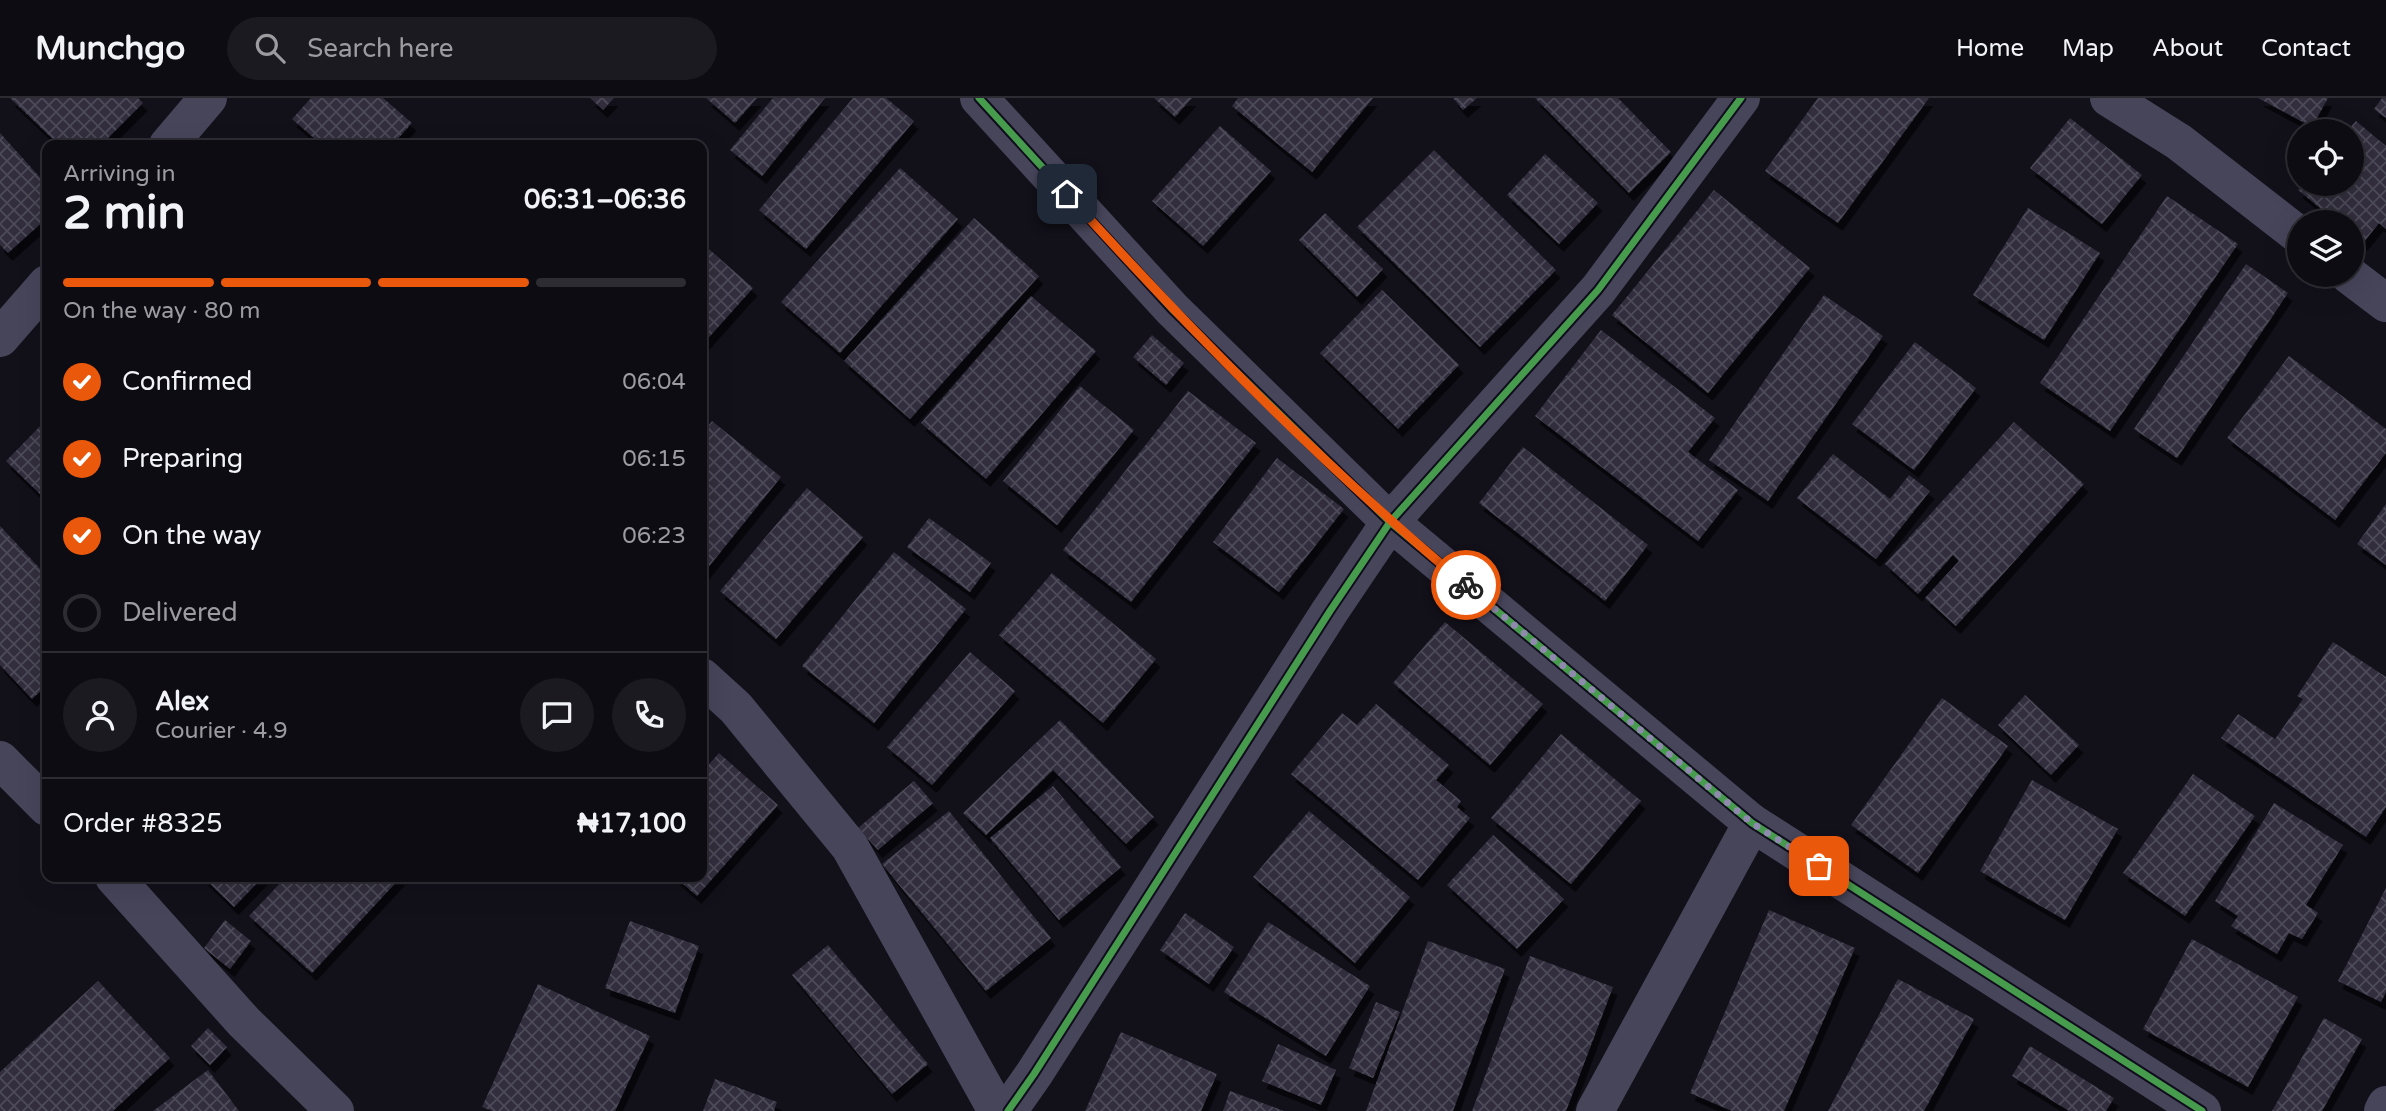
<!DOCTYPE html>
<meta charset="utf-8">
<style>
body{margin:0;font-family:"Varela Round",sans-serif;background:#1c1a21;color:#f1f3f6;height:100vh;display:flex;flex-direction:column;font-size:26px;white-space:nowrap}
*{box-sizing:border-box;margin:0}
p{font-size:23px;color:#9b9ba0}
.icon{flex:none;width:38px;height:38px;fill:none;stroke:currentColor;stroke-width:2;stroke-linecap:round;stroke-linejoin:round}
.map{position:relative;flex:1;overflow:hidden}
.side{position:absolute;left:42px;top:42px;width:665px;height:742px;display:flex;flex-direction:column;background:#0e0c13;border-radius:14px;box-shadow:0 7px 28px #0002,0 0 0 2px #2e2c33}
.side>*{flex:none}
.buttons{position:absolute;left:2287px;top:21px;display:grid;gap:14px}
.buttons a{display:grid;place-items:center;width:77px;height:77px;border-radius:50%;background:#0e0c13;box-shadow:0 7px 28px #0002,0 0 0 2px #2e2c33;font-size:35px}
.pin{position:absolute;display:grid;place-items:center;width:60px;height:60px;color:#fff;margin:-30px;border-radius:14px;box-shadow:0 4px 10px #0006}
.courier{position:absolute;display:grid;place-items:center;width:70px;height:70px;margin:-35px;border:5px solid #ea580c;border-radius:50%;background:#fff;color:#222;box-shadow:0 2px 9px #0007}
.head em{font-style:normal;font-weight:700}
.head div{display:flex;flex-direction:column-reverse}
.head{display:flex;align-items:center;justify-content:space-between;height:119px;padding:0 21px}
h1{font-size:46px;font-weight:700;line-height:52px}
.bar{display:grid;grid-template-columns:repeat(4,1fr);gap:10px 7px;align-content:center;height:84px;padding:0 21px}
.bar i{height:9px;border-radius:5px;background:#2e2c33}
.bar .selected{background:#ea580c}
.bar p{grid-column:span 4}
.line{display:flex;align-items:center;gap:18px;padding:0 21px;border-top:2px solid #2e2c33}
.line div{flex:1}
.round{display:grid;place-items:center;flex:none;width:74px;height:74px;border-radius:37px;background:#1c1a21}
ol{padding:0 21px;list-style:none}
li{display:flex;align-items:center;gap:21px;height:77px}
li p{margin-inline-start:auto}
li .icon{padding:7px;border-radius:50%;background:#ea580c;color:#fff;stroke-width:4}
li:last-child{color:#9b9ba0}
li i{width:38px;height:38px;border:4px solid #2e2c33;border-radius:50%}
header{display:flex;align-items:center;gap:42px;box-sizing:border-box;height:98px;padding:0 35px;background:#0e0c13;border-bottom:2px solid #2e2c33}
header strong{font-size:33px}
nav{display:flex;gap:38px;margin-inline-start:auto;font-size:24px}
.search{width:490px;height:63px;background:#1c1a21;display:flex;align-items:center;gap:18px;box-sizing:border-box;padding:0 24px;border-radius:38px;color:#9b9ba0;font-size:26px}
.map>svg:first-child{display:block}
</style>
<header>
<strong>Munchgo</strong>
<div class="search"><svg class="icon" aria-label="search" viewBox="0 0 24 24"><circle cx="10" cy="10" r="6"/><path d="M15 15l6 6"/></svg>Search here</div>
<nav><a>Home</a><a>Map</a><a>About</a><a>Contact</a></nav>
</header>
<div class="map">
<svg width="2386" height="1013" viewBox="0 0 2386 1013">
<defs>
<pattern id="building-cross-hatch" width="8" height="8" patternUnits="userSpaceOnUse" patternTransform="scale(1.75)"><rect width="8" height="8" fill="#302e3c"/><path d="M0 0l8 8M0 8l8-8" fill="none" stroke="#4d4b59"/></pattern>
<filter id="shadow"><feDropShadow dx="4.5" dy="8" stdDeviation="0" flood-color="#0009"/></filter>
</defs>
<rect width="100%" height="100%" fill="#121019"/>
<g fill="url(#building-cross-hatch)" filter="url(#shadow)">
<polygon points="10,0 138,0 143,5 101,47 59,47"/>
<polygon points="311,0 383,0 412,25 392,47 322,47 292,21"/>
<polygon points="590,0 614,0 603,12"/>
<polygon points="706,0 757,0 735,25"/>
<polygon points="773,0 825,0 762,78 730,52"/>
<polygon points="853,0 886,0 914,23 806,151 759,112"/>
<polygon points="1154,0 1192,0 1175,19"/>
<polygon points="1238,0 1373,0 1312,74 1232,8"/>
<polygon points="1453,0 1477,0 1463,12"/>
<polygon points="1535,0 1618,0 1671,54 1629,95"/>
<polygon points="1818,0 1929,0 1838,125 1765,73"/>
<polygon points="2258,0 2328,0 2312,29"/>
<polygon points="2382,0 2386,0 2386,20 2374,11"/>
<polygon points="2070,20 2142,77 2102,126 2030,70"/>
<polygon points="2356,23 2386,48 2386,131 2379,125 2363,145 2352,136 2352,124 2337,124 2298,92 2303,86 2352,86 2352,33 2347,33"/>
<polygon points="1220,28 1271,73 1203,148 1152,103"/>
<polygon points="0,35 47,87 47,120 8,155 0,147"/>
<polygon points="1434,52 1556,172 1480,249 1357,129"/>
<polygon points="1545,56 1598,105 1559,146 1507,97"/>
<polygon points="900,70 958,121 840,255 781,204"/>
<polygon points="1714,92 1810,170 1708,295 1612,217"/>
<polygon points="2167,98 2238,146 2110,333 2040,285"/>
<polygon points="2028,110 2100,155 2044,242 1973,197"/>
<polygon points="1325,115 1383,171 1357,199 1299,142"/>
<polygon points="974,120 1039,178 910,321 844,263"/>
<polygon points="702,145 753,190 702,247"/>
<polygon points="2246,166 2288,195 2177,360 2134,331"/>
<polygon points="1382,192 1459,267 1398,331 1320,255"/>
<polygon points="1824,197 1883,238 1768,403 1709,362"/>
<polygon points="1031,198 1096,253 986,381 921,325"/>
<polygon points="1601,232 1715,320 1688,354 1738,392 1698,443 1535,318"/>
<polygon points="1152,237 1184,265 1166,287 1133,259"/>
<polygon points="1915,244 1976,290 1914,372 1852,326"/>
<polygon points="2289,258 2386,331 2386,355 2335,422 2227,340"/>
<polygon points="1080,288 1134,332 1057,427 1003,383"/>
<polygon points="1188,293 1256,345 1131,504 1063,452"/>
<polygon points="47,321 47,403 6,363"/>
<polygon points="712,323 781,379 702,477 702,336"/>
<polygon points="2014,324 2084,386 1956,528 1925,500 1959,463 1953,457 1918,496 1885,466"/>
<polygon points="1523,349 1648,447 1605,503 1479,405"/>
<polygon points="1833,356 1890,401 1909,377 1930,393 1876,461 1797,400"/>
<polygon points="1277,360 1344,411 1279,494 1213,444"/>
<polygon points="807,390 863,439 776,541 720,493"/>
<polygon points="2386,406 2386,467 2357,446"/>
<polygon points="929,420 991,465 970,494 907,449"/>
<polygon points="0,428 47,478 47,587 32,601 0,567"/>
<polygon points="894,454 966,511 874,625 802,568"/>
<polygon points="1052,475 1156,561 1103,625 999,537"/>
<polygon points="1445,524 1543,606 1490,667 1393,585"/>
<polygon points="2333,544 2386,579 2386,709 2366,739 2221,640 2238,616 2275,641 2303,601 2297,598"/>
<polygon points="970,554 1015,593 932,687 887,649"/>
<polygon points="2025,597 2079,647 2051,677 1998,627"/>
<polygon points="1942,600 2008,648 1918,775 1851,727"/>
<polygon points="1376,606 1449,667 1436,682 1461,703 1457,709 1470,720 1418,782 1291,676 1342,615 1357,627"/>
<polygon points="1060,622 1154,719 1126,746 1053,672 986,737 963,715"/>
<polygon points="1561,636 1641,703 1571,786 1491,720"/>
<polygon points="719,655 778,707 697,798 675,779 702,779 702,674"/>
<polygon points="2193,676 2255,718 2185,818 2123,775"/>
<polygon points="2032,682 2118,731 2065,822 1980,773"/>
<polygon points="914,683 933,705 878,752 858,730"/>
<polygon points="1053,688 1121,769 1059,822 990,740"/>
<polygon points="2274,705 2343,747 2306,807 2318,815 2302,841 2289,835 2277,856 2231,828 2238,818 2215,803"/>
<polygon points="949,713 1051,840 986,893 882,766"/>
<polygon points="1309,713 1410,799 1355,865 1253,779"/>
<polygon points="1493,737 1564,801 1517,851 1447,787"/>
<polygon points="203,779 263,779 234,809"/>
<polygon points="286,779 401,779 312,875 249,818"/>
<polygon points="2386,790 2386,894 2381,904 2338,883"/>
<polygon points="1769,812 1855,850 1784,1013 1732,1013 1690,995"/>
<polygon points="1185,815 1234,849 1209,886 1160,852"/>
<polygon points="225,822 251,843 230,871 204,850"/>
<polygon points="630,823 699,848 675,915 605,890"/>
<polygon points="1268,824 1370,888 1326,958 1224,894"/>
<polygon points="2192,841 2298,899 2248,989 2143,931"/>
<polygon points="1428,843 1505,871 1453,1013 1366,1013"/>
<polygon points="828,847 928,966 892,996 792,877"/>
<polygon points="1530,858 1613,889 1566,1013 1472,1013"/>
<polygon points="1898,881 1974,921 1924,1013 1828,1013"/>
<polygon points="98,883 170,960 113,1013 0,1013 0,974"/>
<polygon points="538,886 650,938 615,1013 492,1013 482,1009"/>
<polygon points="1376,904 1400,914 1373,980 1349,970"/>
<polygon points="2324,920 2362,941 2322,1013 2272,1013"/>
<polygon points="208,930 227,949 210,967 191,948"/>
<polygon points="1121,934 1217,976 1201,1013 1085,1013"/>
<polygon points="1278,946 1336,972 1321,1007 1262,983"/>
<polygon points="2030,948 2114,1000 2106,1013 2069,1013 2012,978"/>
<polygon points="208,972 239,1013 153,1013"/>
<polygon points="715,981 777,1004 774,1013 703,1013"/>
<polygon points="1230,993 1284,1013 1223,1013"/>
</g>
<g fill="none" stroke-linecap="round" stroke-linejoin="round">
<g stroke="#47455a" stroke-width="38">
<polyline points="979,0 1172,211 1390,424 1752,725 2202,1013"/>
<polyline points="2109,0 2179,44 2300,138"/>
<polyline points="168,47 208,0"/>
<polyline points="2349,177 2386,205"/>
<polyline points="0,240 47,186"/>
<polyline points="702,579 736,610 850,749 997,1013"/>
<polyline points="0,662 47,709"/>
<polyline points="114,779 244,924 335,1013"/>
<polyline points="1008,1013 1034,976 1330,513 1390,424 1598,192 1741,0"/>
<polyline points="1595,1013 1752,725"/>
<polyline points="2383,1013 2386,1007"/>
</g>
<g stroke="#100c1d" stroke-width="11">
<g id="cycleway">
<polyline points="979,0 1172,211 1390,424 1752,725 2202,1013"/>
<polyline points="1008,1013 1034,976 1330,513 1390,424 1598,192 1741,0"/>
</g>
</g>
<use href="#cycleway" stroke="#469c4c" stroke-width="7"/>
</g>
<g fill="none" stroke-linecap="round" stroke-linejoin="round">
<polyline stroke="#8f8aad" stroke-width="7" stroke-dasharray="0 12.6" points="1466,487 1752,725 1819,768"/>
<path stroke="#ea580c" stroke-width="9" d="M1067,96c125,138 256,272 399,391"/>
</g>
</svg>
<div class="buttons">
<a><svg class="icon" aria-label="locate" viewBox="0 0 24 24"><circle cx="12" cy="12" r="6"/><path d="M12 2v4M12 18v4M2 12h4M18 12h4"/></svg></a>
<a><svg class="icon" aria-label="layers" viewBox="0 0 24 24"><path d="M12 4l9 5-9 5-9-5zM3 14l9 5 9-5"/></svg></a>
</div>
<div class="pin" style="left:1819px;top:768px;background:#ea580c"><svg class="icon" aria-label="bag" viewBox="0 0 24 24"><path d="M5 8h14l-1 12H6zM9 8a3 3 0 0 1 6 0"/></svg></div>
<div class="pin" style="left:1067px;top:96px;background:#1f2937"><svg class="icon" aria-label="home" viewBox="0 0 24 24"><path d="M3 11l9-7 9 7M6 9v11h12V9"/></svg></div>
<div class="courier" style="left:1466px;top:487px"><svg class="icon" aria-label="bike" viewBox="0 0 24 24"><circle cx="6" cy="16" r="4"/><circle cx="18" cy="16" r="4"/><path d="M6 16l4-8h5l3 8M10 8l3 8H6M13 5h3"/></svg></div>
<section class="side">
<div class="head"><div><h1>2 min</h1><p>Arriving in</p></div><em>06:31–06:36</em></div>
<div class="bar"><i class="selected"></i><i class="selected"></i><i class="selected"></i><i></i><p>On the way · 80 m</p></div>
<ol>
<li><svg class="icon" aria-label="check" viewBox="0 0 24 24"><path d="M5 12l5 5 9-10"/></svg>Confirmed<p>06:04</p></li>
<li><svg class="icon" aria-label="check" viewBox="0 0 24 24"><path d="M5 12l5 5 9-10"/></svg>Preparing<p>06:15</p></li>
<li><svg class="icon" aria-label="check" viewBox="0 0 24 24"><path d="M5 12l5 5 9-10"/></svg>On the way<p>06:23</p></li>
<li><i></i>Delivered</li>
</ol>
<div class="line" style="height:126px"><a class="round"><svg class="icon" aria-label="person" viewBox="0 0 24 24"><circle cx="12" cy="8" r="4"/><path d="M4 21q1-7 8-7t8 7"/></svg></a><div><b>Alex</b><p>Courier · 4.9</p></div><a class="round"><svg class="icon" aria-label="chat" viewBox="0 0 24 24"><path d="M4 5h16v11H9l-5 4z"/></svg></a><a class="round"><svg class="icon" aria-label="phone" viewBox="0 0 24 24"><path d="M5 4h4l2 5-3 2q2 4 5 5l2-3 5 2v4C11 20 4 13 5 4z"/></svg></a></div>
<div class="line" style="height:91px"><div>Order #8325</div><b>₦17,100</b></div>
</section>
</div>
